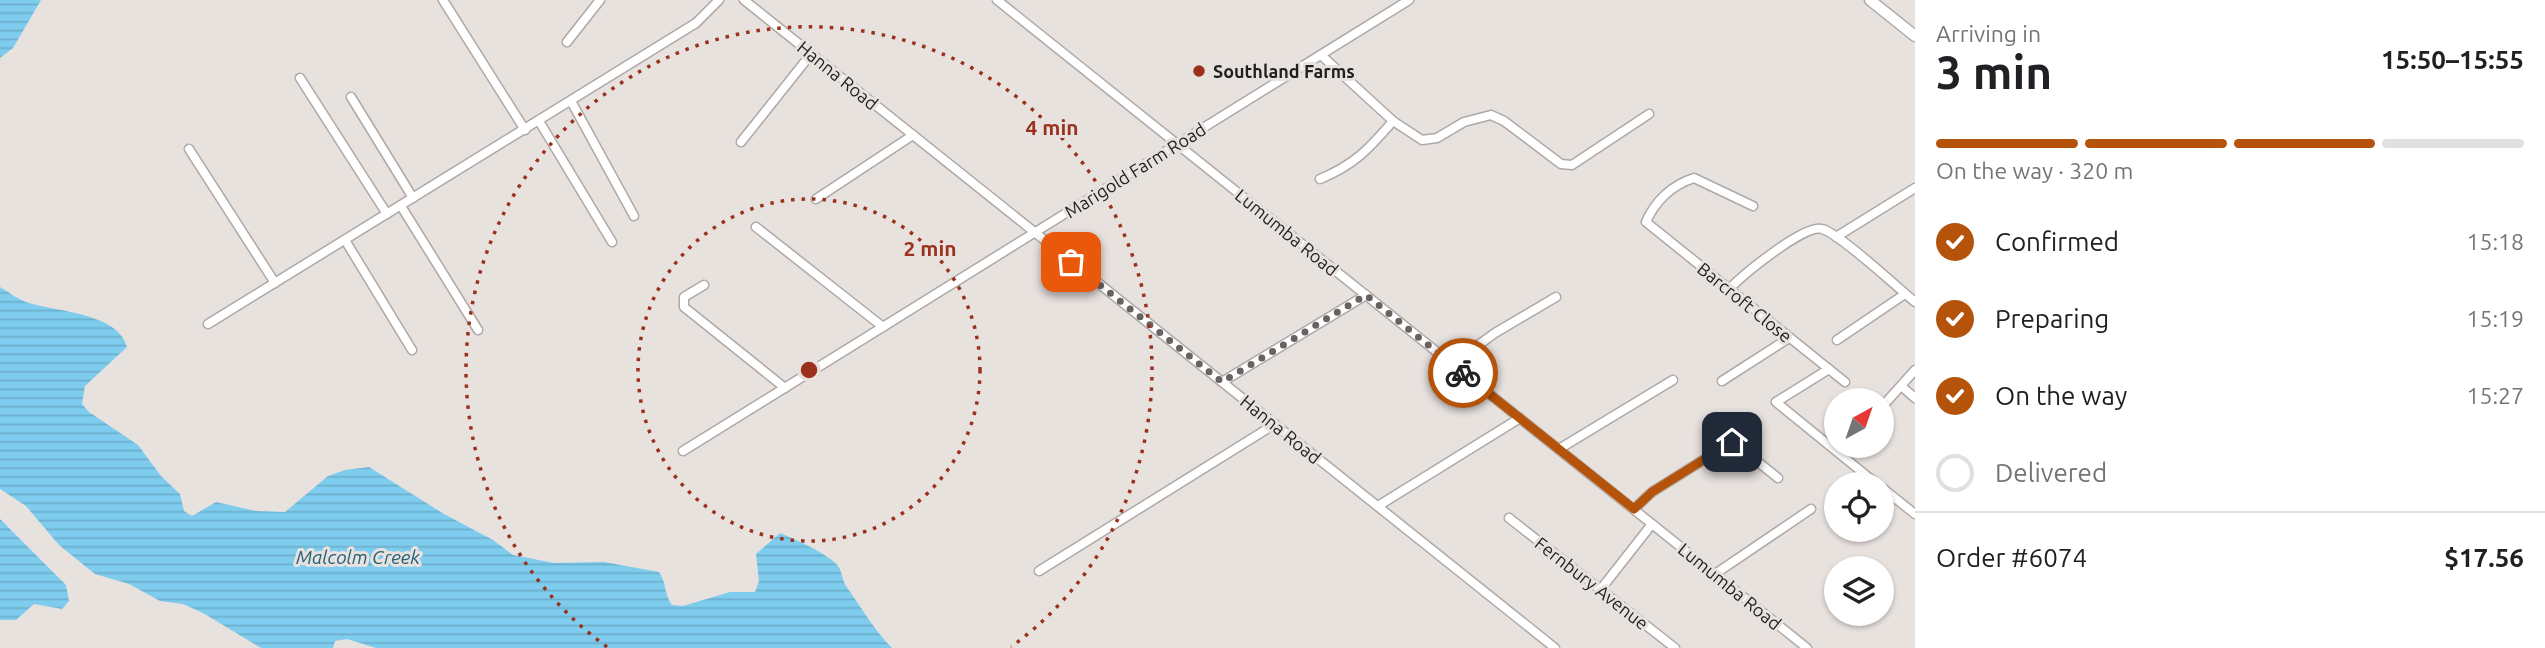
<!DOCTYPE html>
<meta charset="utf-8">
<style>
body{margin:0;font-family:Ubuntu,sans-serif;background:#f6f6f6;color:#202124;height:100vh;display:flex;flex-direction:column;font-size:26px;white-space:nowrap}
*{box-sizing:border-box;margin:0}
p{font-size:23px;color:#757577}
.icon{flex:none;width:38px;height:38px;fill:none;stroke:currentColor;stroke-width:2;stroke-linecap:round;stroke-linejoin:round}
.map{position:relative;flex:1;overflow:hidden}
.sheet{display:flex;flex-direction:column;background:#fff;width:630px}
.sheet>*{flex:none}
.needle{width:46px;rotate:40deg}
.buttons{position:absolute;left:1824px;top:388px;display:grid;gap:14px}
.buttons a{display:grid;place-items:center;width:70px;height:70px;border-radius:50%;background:#fff;box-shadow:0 2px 5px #0004;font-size:35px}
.pin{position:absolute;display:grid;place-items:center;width:60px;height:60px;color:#fff;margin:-30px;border-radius:14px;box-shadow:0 4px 10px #0006}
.courier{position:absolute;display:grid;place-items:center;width:70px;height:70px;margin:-35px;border:5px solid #b45309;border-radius:50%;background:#fff;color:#222;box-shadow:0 2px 9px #0007}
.headline em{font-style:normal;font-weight:600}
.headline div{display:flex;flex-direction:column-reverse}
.headline{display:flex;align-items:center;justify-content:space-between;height:119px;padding:0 21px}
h1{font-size:46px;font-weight:600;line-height:52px}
.bar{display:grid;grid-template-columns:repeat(4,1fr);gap:10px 7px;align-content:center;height:84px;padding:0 21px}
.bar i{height:9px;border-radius:5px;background:#e0e0e0}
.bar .selected{background:#b45309}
.bar p{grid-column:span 4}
.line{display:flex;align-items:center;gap:18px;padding:0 21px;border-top:2px solid #e0e0e0}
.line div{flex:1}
ol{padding:0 21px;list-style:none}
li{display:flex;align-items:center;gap:21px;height:77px}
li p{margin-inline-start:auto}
li .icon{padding:7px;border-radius:50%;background:#b45309;color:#fff;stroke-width:4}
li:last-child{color:#757577}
li i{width:38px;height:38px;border:4px solid #e0e0e0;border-radius:50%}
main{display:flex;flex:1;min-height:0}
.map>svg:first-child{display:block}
</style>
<main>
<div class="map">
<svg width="1915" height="648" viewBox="0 0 1915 648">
<defs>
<pattern id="water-rules" width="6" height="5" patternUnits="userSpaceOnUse" patternTransform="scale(1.75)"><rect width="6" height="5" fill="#7eccee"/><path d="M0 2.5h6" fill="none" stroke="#6dafcc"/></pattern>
</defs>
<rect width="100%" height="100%" fill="#e8e2df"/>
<g fill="url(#water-rules)">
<polygon points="0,0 41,0 13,48 0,58"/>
<path d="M0,287c10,6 19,13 29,16 29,9 89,10 98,44l-42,39 -3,18 7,8 49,33 23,31 19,18 4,17 8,5 24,-14 40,9 29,1 43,-36 17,-6 24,-3 75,47 49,26 20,15 41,8 50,-1 55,10c8,12 5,22 13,33l11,1 47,-14h25l4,-11 -3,-27 24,-21c13,5 50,22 58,33 4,5 4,14 8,20 15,21 28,44 46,62h-516l-29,-9 -12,2 -2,7h-72l-58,-35 -20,-9 -23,-3 -31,-17 -34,-10 -36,-29 -33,-39 -26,-17z"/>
<polygon points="0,519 66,585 69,601 62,609 34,604 16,620 0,620"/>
</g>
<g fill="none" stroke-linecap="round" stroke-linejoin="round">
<g stroke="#aea8a6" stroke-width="11">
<g id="minor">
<polyline points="443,0 525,130"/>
<polyline points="744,0 1555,648"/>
<polyline points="997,0 1807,648"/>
<polyline points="567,42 600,0"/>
<polyline points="1321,55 1393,121 1422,140 1437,138 1464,122 1491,115 1504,121 1561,164 1572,165 1649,114"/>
<polyline points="300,78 387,214"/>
<polyline points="351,97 413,198"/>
<polyline points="571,101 634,216"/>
<polyline points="539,121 612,242"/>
<polyline points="741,142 811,54"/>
<polyline points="189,149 275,283"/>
<path d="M1320,179c34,-14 49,-30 73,-58"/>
<polyline points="816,199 913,135"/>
<polyline points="401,206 478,330"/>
<path d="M1753,206l-59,-28c-22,7 -39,23 -48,44l199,160"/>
<polyline points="756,227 883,327"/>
<polyline points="1836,237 1915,188"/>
<polyline points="345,240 412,350"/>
<polyline points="704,285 684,297 684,307 785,388"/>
<path d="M1729,289c14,-14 75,-65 93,-60 17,4 76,59 93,73"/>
<polyline points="208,324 696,23 719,0"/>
<polyline points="1837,340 1905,294"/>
<polyline points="1452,364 1495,333 1556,297"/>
<polyline points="1829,369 1776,402 1878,485"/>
<polyline points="1722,381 1789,338"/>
<polyline points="1222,382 1366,295"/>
<polyline points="1901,386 1915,398"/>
<polyline points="1881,408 1915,370"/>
<polyline points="1733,442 1778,478"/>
<polyline points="1559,449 1673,380"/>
<polyline points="683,451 1409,0"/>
<polyline points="1840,454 1847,446"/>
<polyline points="1881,487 1915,514"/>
<polyline points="1378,506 1520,418"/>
<polyline points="1634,509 1652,492 1745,434"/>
<polyline points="1509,518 1675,648"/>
<polyline points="1039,571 1275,424"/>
<polyline points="1715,574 1811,509"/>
<polyline points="1601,589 1652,524"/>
</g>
</g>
<g stroke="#aea8a6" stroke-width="13">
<polyline id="major" points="1870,0 1915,36"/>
</g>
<use href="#minor" stroke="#fff" stroke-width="8"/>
<use href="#major" stroke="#fff" stroke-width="10"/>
</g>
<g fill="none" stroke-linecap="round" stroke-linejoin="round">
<polyline stroke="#676362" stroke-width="7" stroke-dasharray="0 12.6" points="1071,262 1222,382 1366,295 1463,373"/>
<polyline stroke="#b45309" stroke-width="9" points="1463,373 1634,509 1652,492 1732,442"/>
</g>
<g fill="none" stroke="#9b311d" stroke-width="3.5" stroke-dasharray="3.5 7">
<circle cx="809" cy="370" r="171"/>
<path d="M607 647A343 343 0 1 1 1011 647"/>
</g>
<circle fill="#9b311d" stroke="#e8e2df" stroke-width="2.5" cx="1199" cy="71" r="7"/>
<g text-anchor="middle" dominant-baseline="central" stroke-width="6" stroke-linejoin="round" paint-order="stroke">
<g font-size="18" font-weight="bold" fill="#211f1e" stroke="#e8e2df" text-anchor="start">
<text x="1213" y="71">Southland Farms</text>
</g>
<g font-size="18" fill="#211f1e" stroke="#e8e2df">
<text transform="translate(838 75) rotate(39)">Hanna Road</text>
<text transform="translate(1135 170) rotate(-32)">Marigold Farm Road</text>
<text transform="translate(1287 232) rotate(39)">Lumumba Road</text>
<text transform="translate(1745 302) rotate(39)">Barcroft Close</text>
<text transform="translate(1281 429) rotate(39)">Hanna Road</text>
<text transform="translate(1592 583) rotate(38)">Fernbury Avenue</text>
<text transform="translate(1730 586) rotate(39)">Lumumba Road</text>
</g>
<g font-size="19" font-style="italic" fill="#236078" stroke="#e8e2df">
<text x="358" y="557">Malcolm Creek</text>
</g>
</g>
<circle cx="809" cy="370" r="10" fill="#9b311d" stroke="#e8e2df" stroke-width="3.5"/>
<g font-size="21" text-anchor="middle" font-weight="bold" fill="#9b311d" stroke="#e8e2df" stroke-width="6" stroke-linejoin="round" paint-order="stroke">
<text x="1052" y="135">4 min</text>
<text x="930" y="256">2 min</text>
</g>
</svg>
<div class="buttons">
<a><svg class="needle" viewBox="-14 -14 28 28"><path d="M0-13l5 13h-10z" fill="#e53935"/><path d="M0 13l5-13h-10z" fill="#757577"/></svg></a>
<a><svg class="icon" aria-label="locate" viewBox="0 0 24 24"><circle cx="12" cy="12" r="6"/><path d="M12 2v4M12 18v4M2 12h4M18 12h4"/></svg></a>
<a><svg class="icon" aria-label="layers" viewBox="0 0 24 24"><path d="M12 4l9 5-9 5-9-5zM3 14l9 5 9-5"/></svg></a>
</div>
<div class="pin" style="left:1071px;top:262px;background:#ea580c"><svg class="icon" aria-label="bag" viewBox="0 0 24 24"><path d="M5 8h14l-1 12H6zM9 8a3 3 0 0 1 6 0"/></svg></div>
<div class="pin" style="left:1732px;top:442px;background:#1f2937"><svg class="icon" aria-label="home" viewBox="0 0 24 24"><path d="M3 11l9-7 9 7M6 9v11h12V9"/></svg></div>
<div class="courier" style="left:1463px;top:373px"><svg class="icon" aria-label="bike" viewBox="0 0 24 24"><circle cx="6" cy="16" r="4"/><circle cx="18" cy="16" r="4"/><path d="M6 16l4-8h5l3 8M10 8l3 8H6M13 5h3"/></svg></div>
</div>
<section class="sheet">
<div class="headline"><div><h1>3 min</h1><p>Arriving in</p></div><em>15:50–15:55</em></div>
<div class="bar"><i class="selected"></i><i class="selected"></i><i class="selected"></i><i></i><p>On the way · 320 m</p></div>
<ol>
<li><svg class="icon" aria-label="check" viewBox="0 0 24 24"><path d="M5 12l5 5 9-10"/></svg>Confirmed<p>15:18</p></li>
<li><svg class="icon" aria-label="check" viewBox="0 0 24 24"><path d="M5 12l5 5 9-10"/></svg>Preparing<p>15:19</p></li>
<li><svg class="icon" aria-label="check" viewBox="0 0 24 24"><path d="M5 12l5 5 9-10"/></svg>On the way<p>15:27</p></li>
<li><i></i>Delivered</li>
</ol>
<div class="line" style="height:91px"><div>Order #6074</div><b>$17.56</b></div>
</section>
</main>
